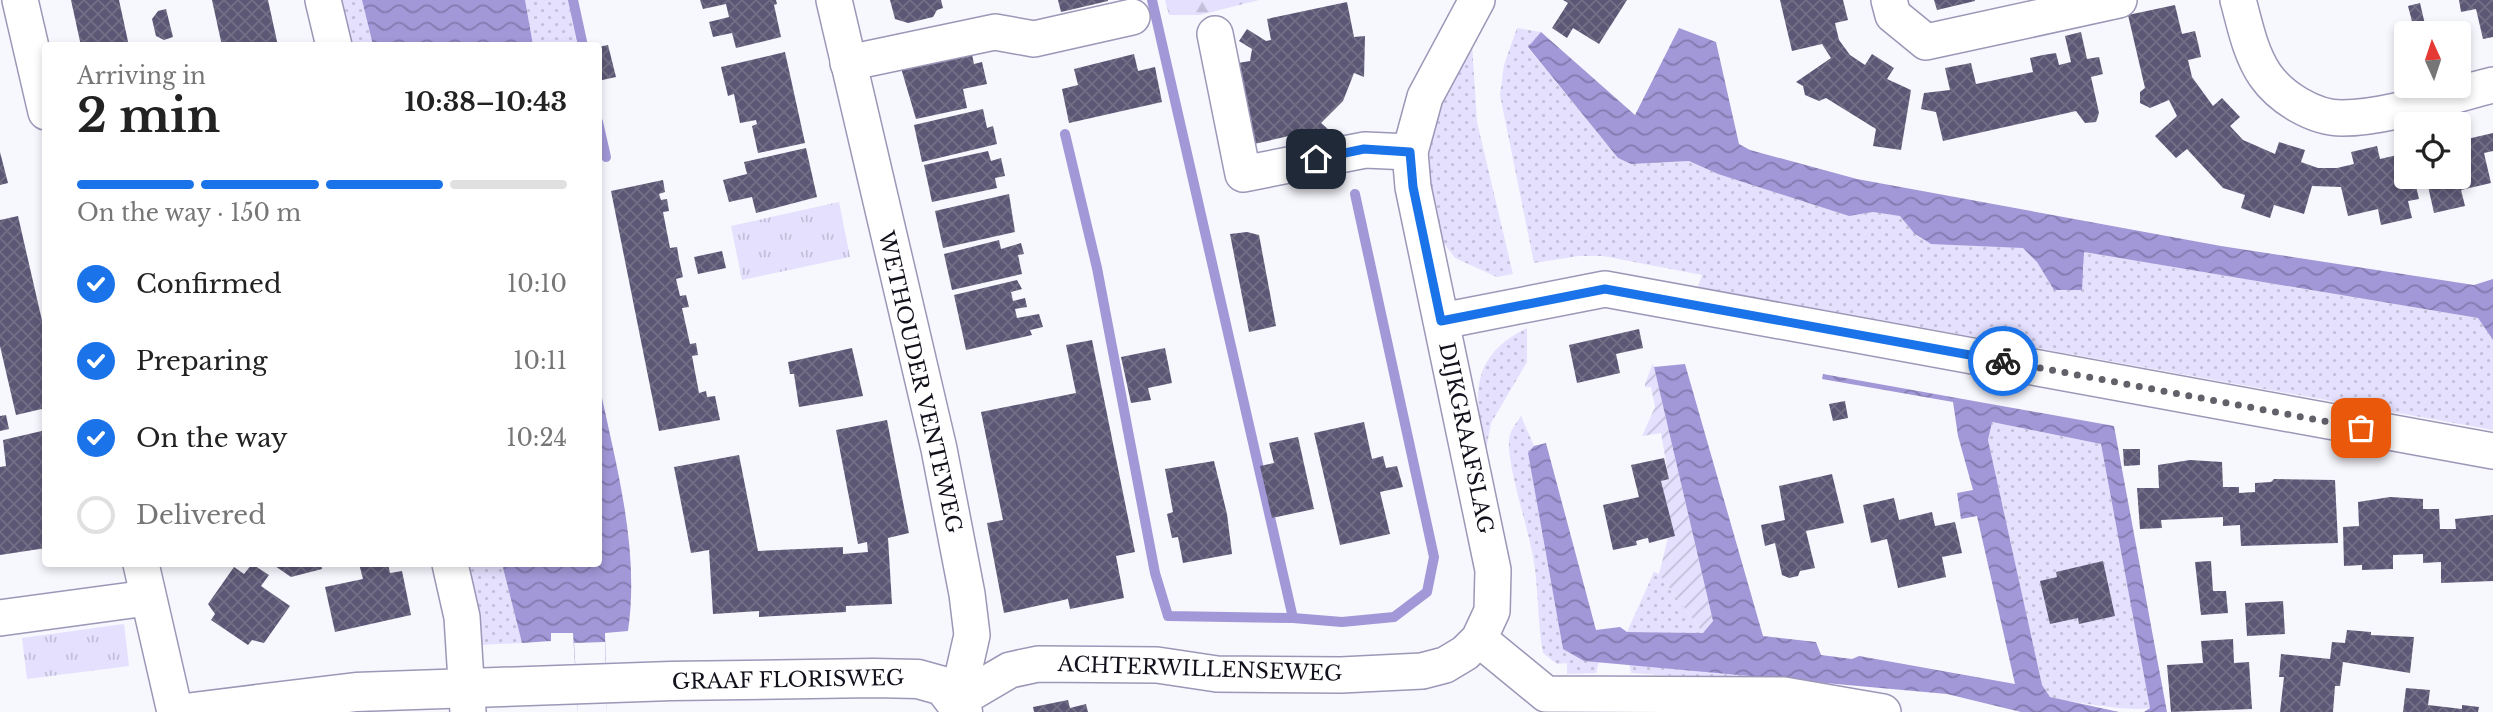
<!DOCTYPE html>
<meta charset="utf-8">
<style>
body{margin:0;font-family:"Libre Baskerville",serif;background:#f2f2f2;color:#222;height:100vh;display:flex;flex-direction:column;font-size:26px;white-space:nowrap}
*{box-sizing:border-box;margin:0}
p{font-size:23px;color:#767676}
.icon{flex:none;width:38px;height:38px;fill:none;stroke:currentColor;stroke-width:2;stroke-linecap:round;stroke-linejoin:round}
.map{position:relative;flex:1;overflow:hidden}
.side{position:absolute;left:42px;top:42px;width:560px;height:525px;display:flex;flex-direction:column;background:#fff;border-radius:7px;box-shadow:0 4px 10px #0003}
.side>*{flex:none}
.needle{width:46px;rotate:357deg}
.fabs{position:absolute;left:2394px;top:21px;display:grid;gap:14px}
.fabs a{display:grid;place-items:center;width:77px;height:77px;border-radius:7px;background:#fff;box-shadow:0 4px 10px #0003;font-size:35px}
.pin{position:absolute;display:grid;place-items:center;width:60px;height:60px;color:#fff;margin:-30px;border-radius:14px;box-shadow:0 4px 10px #0006}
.courier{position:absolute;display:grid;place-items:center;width:70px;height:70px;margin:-35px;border:5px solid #1a73e8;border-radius:50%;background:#fff;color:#222;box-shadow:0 2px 9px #0007}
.headline em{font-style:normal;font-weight:700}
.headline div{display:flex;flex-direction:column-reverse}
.headline{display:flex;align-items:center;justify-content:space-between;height:119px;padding:0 35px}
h1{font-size:46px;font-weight:700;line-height:52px}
.bar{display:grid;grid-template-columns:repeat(4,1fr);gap:10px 7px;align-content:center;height:84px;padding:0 35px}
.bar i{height:9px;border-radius:5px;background:#e0e0e0}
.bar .current{background:#1a73e8}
.bar p{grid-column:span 4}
ol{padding:0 35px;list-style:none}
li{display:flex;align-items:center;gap:21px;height:77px}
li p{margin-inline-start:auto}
li .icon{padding:7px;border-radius:50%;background:#1a73e8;color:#fff;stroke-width:4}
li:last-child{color:#767676}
li i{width:38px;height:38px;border:4px solid #e0e0e0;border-radius:50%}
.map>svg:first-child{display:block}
</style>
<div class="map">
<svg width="2493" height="712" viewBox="0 0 2493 712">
<defs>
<pattern id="grass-dots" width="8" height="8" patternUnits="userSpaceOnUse" patternTransform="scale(1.75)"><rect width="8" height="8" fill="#e4e0fe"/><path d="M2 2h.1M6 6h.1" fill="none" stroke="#c3bfd9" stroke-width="1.8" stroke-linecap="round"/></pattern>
<pattern id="forest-firs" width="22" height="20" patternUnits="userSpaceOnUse" patternTransform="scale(1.75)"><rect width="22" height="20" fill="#e4e0fe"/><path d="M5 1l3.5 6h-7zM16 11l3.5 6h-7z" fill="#c3bfd9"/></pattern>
<pattern id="park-tufts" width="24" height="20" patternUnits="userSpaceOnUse" patternTransform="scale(1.75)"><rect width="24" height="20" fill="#e4e0fe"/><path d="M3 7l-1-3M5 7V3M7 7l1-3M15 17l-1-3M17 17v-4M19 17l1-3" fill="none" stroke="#c3bfd9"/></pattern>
<pattern id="garden-furrows" width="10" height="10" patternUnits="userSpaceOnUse" patternTransform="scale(1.75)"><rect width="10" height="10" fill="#e4e0fe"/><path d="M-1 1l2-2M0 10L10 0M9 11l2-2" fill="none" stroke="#c3bfd9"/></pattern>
<pattern id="water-waves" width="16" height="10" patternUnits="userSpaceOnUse" patternTransform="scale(1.75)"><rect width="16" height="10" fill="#a297d7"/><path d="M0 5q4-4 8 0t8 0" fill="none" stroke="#837aae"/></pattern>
<pattern id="building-cross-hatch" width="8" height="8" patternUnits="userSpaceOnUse" patternTransform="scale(1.75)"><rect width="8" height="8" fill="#5c5775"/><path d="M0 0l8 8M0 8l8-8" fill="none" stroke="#736f86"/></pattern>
</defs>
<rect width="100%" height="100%" fill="#f7f7fe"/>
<g fill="url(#grass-dots)">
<polygon points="333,0 362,0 373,45 343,45"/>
<polygon points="525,0 568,0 577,45 533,45"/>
<polygon points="1517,28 1541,32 1528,48 1618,158 1631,164 1689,161 1718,174 1849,216 1873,212 1901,216 1914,233 2024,248 2037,262 2054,290 2084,269 2083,252 2478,318 2493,340 2493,430 1698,287 1702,275 1603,256 1579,256 1534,263 1500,95 1504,65"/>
<polygon points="1472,43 1477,122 1513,274 1497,277 1455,258 1436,233 1426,145 1440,103"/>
<path d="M1527,328v34l-36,61 -5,27c-13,-55 -16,-94 41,-122z"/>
<path d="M1521,416l13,30 -6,7 35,196 21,12h15l-3,12 -29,1v-11l-10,1 -14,-11c-6,-32 -4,-64 -10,-96 -5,-30 -26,-91 -24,-117 1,-10 7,-16 12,-24z"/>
<path d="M1991,422l110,22 49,264c-19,4 -78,-6 -101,-11l-7,-12 -54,-245z"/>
<polygon points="461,564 502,564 522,643 480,645"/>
<polygon points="1654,572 1659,574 1703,633 1627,632"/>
<polygon points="1629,662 1672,664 1823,680 1817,685 1631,673"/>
</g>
<polygon fill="url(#forest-firs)" points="1165,0 1259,0 1200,15 1169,15"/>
<g fill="url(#park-tufts)">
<polygon points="839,202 850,257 742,280 731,226"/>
<polygon points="124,624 129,666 27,679 22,638"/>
</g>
<polygon fill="url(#garden-furrows)" points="1653,363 1713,621 1703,633 1659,574 1668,538 1675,536 1661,481 1669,479 1661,433 1642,436 1655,407 1651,387 1645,387 1645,384"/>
<g fill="url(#water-waves)">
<polygon points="362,0 525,0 533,45 373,45"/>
<polygon points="1679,28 1716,42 1739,144 1750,150 1857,179 2221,246 2474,285 2493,279 2493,340 2478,318 2084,252 2082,290 2054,290 2037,262 2023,248 1931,244 1914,233 1900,216 1873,212 1849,216 1718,174 1689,161 1631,164 1618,158 1528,47 1541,32 1635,115"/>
<polygon points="1685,364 1763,636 1816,642 1821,655 1852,659 1859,656 2015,684 1977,516 1961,519 1957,493 1973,490 1958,436 1953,402 1822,379 1823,374 2114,426 2167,712 2144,712 2150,708 2101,444 1992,422 1988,440 2042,685 2050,697 2119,712 2021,712 1947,694 1584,661 1563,649 1528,453 1534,446 1546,443 1596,630 1620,627 1627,632 1703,633 1713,621 1654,367"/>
<path d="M599,384c17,81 41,165 29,247l-23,2 2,79h-29l-5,-79h-22v8l-29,2 -20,-79h96z"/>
</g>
<polygon fill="#f7f7fe" points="605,642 607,712 578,712 574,643"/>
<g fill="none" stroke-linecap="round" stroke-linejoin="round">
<g stroke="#a297d7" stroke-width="10">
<polyline points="573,0 583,46"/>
<polyline points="1152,0 1293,618"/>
<polyline points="598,122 606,157"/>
<polyline points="1065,134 1097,268 1155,573 1168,616 1293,618 1342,622 1394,617 1427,592 1434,557 1355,194"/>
</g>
</g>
<g fill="url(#building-cross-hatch)">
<polygon points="71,0 119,0 129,46 81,46"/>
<polygon points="212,0 268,0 278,46 222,46"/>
<polygon points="700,0 776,0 777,4 774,5 781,37 736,48 732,33 713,37 709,22 729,17 726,4 703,9"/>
<polygon points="890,0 941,0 943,8 937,10 933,17 908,23 895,19"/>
<polygon points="1058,0 1108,0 1108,1 1061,12"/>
<polygon points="1563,0 1627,0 1599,44 1573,28 1567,38 1552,28 1568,3"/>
<polygon points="1780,0 1843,0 1848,20 1835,23 1839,40 1850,55 1865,65 1872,54 1894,68 1887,79 1911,90 1901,150 1873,146 1876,129 1826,98 1819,101 1805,95 1803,86 1796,82 1831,58 1822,44 1792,51"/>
<polygon points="1934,0 1975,0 1975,1 1937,10"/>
<polygon points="2459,0 2493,0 2493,37 2483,39 2476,9 2461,12"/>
<polygon points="1347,2 1354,37 1365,36 1364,77 1354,73 1343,101 1321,123 1329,130 1291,147 1289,136 1254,144 1238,63 1250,61 1252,49 1239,41 1247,29 1266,41 1271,40 1267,19"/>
<polygon points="2420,3 2424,20 2427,33 2415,33 2408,6"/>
<polygon points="2175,5 2182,34 2195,31 2198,43 2201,57 2188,60 2192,77 2213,106 2222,98 2240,117 2230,126 2243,140 2275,154 2279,142 2305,150 2301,162 2318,168 2337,168 2354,164 2351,152 2377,146 2380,159 2406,153 2406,177 2414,177 2419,199 2408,201 2412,218 2381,225 2378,209 2348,216 2341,187 2312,186 2304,214 2274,205 2270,218 2241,208 2245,195 2223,188 2187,149 2176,158 2155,136 2177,116 2169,100 2150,108 2140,103 2140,92 2145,88 2128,15"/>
<polygon points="166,9 173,37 164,40 156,36 152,19 158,11"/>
<polygon points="2081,32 2087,59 2099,57 2103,74 2091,77 2099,113 2096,122 2085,123 2076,111 1943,141 1936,112 1921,109 1924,93 1950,90 1945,68 1971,63 1976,84 2033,72 2030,58 2043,55 2056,53 2059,65 2071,62 2065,36"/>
<polygon points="608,45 616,77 598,81 598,47"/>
<polygon points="970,45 974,64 982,62 987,84 963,89 967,108 916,119 901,68"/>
<polygon points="785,52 805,143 758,153 752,126 757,124 756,120 740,123 734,94 728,96 721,67"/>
<polygon points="1134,54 1138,71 1155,67 1162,102 1069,123 1062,89 1078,85 1074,69"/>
<polygon points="983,109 987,128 993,126 997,144 922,162 914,125"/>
<polygon points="2460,127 2463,140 2493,133 2493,151 2484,153 2491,183 2461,190 2465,206 2434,213 2426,177 2459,177"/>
<polygon points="806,148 817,197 756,213 752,197 729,202 723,180 747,174 744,162"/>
<polygon points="988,151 991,161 1001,158 1005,176 995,178 997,188 932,202 924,165"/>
<polygon points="0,152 8,183 0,185"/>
<polygon points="663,180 665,192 659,194 661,200 667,199 669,211 663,212 670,248 677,247 679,259 683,277 676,279 680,296 686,295 689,307 682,308 690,344 696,343 698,355 692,356 699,393 706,391 707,397 715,396 720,420 659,431 611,191"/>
<polygon points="1009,194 1015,232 943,248 935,211"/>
<polygon points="18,216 46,338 46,408 16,415 0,346 0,220"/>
<polygon points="1247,232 1259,235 1276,326 1249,332 1230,234"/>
<polygon points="999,240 1001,249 1021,243 1024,254 1018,255 1022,274 952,290 944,254"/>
<polygon points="722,251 726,268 698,274 694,257"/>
<polygon points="1017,280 1022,289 1011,292 1013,301 1025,298 1027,307 1015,309 1017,318 1039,314 1043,327 1030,330 1032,335 966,350 954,295"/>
<polygon points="1639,329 1643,348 1616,354 1620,373 1577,383 1569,345"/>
<polygon points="1092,340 1135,552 1116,556 1124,598 1070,609 1068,599 1004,613 987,523 1003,520 981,412 1076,393 1066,345"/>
<polygon points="852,348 863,396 799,407 794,374 790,374 788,362"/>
<polygon points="1165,348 1172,383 1148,388 1151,400 1131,403 1121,357"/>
<polygon points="1845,401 1848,418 1833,421 1829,404"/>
<polygon points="6,415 9,429 0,431 0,416"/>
<polygon points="887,420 909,533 888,538 892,604 846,606 846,612 759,617 759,611 713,614 709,550 691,553 674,467 739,455 758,551 843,547 843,554 868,552 867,542 858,544 836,430"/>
<polygon points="1364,422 1372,459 1383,456 1386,468 1397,466 1403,487 1380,492 1390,534 1340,545 1314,433"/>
<polygon points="46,430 46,548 0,555 0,467 6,466 3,440"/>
<polygon points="1298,437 1314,509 1272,518 1260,466 1274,463 1269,443"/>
<polygon points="2123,449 2140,449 2140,465 2124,466"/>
<polygon points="1664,458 1669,479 1661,481 1675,536 1649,543 1648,538 1643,539 1636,541 1637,545 1613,550 1603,505 1639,497 1631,465"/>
<polygon points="2190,460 2222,462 2223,487 2239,487 2239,493 2255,492 2255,483 2271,482 2274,479 2335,480 2338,543 2241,546 2240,525 2223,526 2223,517 2161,520 2162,528 2140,529 2137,488 2159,488 2158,465"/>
<polygon points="1214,461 1227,514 1232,554 1183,563 1178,537 1172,538 1167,514 1173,512 1165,469"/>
<polygon points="1832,474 1844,523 1806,531 1815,568 1800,571 1798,576 1789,578 1782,575 1775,543 1765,546 1761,525 1785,520 1779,486"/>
<polygon points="2390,497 2423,499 2423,509 2439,509 2440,529 2456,529 2455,519 2493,515 2493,581 2441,583 2441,562 2423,563 2423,554 2393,555 2393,569 2362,570 2362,565 2344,566 2343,527 2359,526 2358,502"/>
<polygon points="1894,498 1899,520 1932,512 1935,526 1955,522 1962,553 1942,557 1946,577 1898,588 1887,539 1871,543 1863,505"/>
<polygon points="2103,561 2115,616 2079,624 2078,618 2050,624 2040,581 2057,577 2056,572"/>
<polygon points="2211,561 2213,591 2226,591 2228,613 2201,615 2195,562"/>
<polygon points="252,564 269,575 261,586 290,606 264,643 252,640 248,645 211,620 215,614 208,604 234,567 244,574"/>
<polygon points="277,564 321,564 322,569 291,577 275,566"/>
<polygon points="359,564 388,564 390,573 402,571 411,615 335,632 325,587 363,579"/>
<polygon points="2283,601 2285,634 2247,636 2245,603"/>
<polygon points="2347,630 2371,632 2371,635 2414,637 2410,673 2343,662 2340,686 2335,686 2333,712 2280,712 2284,677 2279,677 2281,654 2330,659 2332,642 2345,643"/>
<polygon points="2233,639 2234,663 2249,662 2252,709 2171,712 2167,665 2203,663 2201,641"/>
<polygon points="2406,688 2430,690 2428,705 2462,709 2462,705 2479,707 2478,712 2403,712"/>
<polygon points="1068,700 1070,708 1086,704 1088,712 1034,712 1033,707"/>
</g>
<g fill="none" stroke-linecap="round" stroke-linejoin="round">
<g stroke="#9c97b7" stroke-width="38">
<g id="minor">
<polyline points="20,0 46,112"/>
<polyline points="323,0 334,46"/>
<polyline points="834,0 939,449 967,594 972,635 957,701"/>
<polyline points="1889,0 1893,15 1926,42 2119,0"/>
<path d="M2238,0c7,25 12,53 27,75 16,23 49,43 77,43 47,0 105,-22 151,-33"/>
<polyline points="1215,34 1243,174 1365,150 1410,152"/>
<polyline points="848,63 995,32 1034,39 1132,17"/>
<polyline points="1442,321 1605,289 2493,451"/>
<polyline points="141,564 175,712"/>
<polyline points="450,564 462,617 468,712"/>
<polyline points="0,618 147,598"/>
<polyline points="1479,639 1546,694 1784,695 1883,712"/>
<polyline points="957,701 1010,670 1038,664 1157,665 1217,674 1341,675 1422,671 1445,665 1465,653 1479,639 1492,611 1493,570 1413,187 1410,152 1425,97 1477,0"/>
</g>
</g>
<g stroke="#9c97b7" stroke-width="41">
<polyline id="major" points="193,712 356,692 671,681 874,678 918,679 943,686 963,712"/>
</g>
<use href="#minor" stroke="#fff" stroke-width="35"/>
<use href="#major" stroke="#fff" stroke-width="38"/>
</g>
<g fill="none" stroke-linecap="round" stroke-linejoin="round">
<polyline stroke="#62616a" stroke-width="7" stroke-dasharray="0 12.6" points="2003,361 2361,428"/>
<polyline stroke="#1a73e8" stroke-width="9" points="1316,159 1364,149 1410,152 1413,187 1441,321 1605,289 2003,361"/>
</g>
<g text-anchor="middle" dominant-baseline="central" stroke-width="7" stroke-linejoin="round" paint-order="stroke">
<g font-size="21" fill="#12101b" stroke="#fff">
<text transform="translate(920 382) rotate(77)">WETHOUDER VENTEWEG</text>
<text transform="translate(1466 438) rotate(78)">DIJKGRAAFSLAG</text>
<text transform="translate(1200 669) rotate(2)">ACHTERWILLENSEWEG</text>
<text transform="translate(788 680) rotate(-1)">GRAAF FLORISWEG</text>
</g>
</g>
</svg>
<div class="fabs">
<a><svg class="needle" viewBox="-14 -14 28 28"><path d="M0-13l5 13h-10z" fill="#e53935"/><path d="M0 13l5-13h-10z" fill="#767676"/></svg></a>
<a><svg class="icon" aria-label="locate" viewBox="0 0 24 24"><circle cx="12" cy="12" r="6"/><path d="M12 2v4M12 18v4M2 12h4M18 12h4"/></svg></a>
</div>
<div class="pin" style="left:2361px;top:428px;background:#ea580c"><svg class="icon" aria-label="bag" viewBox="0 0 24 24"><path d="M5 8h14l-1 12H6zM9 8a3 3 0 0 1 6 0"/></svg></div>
<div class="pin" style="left:1316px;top:159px;background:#1f2937"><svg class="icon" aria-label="home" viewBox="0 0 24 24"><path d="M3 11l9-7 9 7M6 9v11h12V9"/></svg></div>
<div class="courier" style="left:2003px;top:361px"><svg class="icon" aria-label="bike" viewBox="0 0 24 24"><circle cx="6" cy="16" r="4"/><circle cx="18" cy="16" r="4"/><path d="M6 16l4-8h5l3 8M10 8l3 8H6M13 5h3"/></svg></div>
<section class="side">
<div class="headline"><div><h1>2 min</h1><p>Arriving in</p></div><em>10:38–10:43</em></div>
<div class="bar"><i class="current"></i><i class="current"></i><i class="current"></i><i></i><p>On the way · 150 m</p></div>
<ol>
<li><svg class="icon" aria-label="check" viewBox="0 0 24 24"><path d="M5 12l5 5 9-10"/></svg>Confirmed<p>10:10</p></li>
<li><svg class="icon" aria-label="check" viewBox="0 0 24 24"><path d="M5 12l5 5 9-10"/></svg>Preparing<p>10:11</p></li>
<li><svg class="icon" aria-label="check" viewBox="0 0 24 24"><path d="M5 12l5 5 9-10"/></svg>On the way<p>10:24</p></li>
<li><i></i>Delivered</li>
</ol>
</section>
</div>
